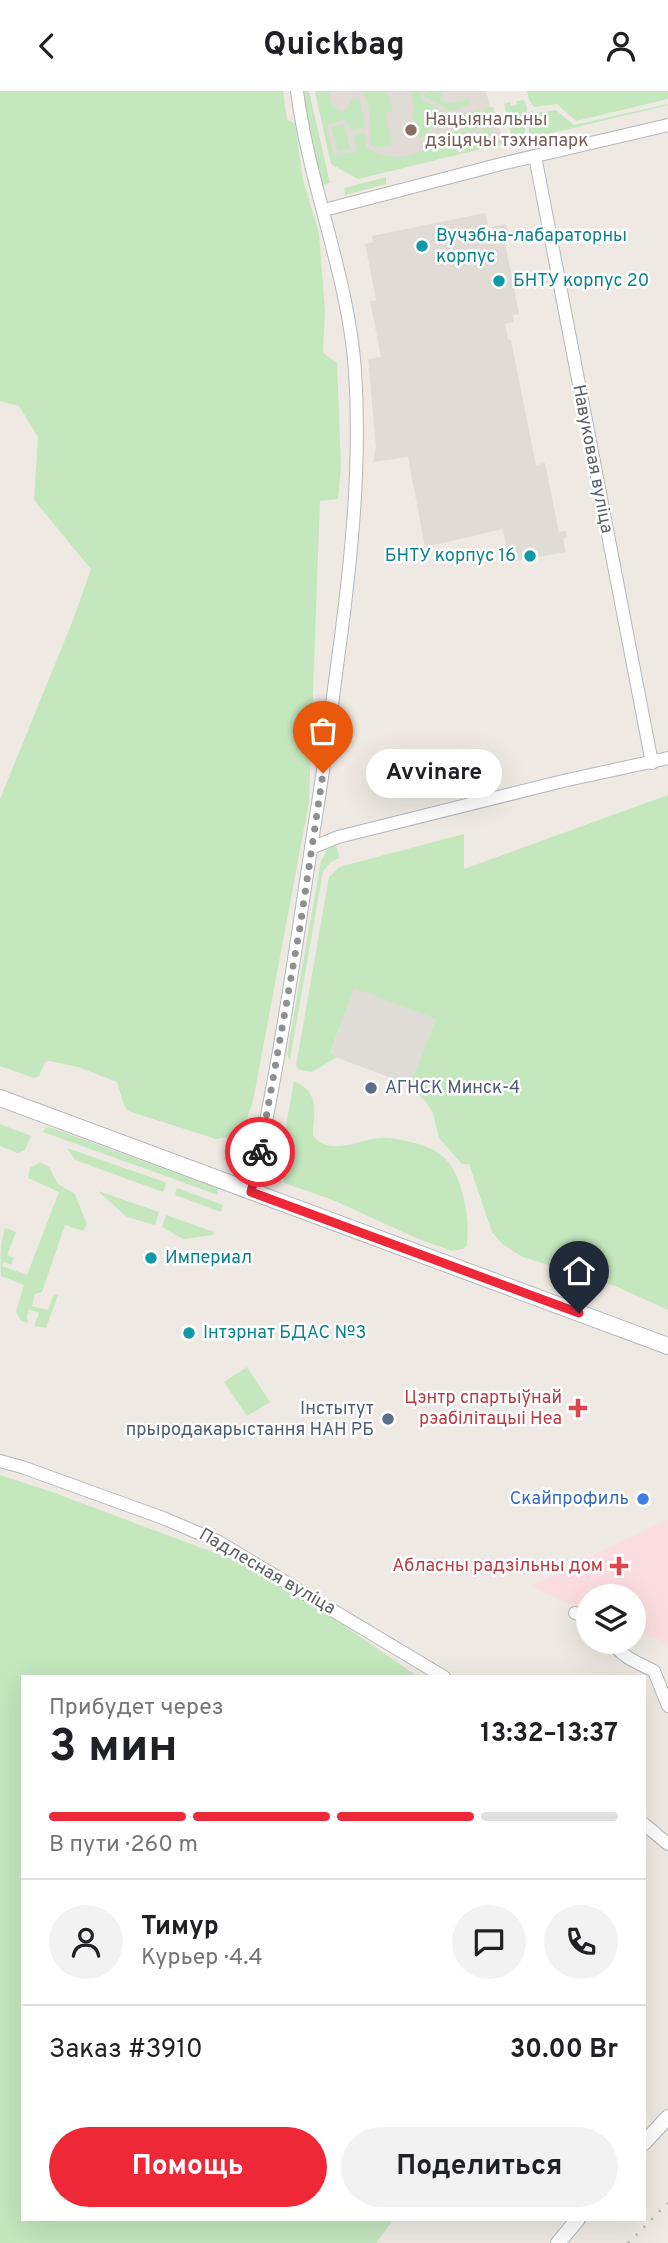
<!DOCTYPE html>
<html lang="ru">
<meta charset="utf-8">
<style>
body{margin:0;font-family:Overpass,sans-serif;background:#f2f2f2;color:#202124;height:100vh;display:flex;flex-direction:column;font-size:26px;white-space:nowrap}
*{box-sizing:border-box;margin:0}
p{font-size:23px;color:#757577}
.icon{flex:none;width:38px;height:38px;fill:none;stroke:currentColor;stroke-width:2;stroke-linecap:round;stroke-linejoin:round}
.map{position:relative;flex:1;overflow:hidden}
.details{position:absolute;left:21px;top:1584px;width:625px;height:546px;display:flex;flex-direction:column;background:#fff;border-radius:0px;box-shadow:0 7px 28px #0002}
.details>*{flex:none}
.tools{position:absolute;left:576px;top:1493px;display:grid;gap:14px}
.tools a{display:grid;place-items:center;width:70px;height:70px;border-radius:50%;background:#fff;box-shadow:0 7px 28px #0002;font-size:35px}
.pin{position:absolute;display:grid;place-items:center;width:60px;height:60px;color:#fff;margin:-72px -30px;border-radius:50% 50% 50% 0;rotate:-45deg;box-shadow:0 0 7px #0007}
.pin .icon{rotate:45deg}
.courier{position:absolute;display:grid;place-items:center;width:70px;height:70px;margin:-35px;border:5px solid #ef2838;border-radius:50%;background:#fff;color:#222;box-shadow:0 2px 9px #0007}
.bubble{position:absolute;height:49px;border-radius:24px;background:#fff;box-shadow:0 7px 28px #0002;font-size:23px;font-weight:700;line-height:49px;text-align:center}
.overview em{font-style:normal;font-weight:700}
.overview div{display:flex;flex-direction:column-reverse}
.overview{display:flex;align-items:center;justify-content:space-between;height:119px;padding:0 28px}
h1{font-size:46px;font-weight:700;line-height:52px}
.bar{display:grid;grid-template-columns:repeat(4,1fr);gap:10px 7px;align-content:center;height:84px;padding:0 28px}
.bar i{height:9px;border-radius:5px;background:#e0e0e0}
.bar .selected{background:#ef2838}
.bar p{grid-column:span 4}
.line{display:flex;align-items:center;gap:18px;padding:0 28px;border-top:2px solid #e0e0e0}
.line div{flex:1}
.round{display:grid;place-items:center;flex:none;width:74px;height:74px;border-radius:37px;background:#f2f2f2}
.button{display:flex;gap:14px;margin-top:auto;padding:14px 28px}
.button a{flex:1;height:80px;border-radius:42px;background:#ef2838;color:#fff;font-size:28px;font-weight:700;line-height:80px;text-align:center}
.button a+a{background:#f2f2f2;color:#202124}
header{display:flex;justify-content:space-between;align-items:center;height:91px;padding:0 28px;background:#fff;font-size:32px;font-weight:700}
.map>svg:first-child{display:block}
</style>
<header><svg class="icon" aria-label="back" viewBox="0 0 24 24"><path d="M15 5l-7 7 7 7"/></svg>Quickbag<svg class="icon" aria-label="person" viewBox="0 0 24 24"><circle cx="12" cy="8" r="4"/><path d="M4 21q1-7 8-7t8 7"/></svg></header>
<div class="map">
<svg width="668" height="2152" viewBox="0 0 668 2152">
<rect width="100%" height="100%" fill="#eeeae3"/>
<polygon fill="#dfdcd7" points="354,896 436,928 410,994 330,964"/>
<g fill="#e0dbd4">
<polygon points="315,0 486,0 490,16 493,16 503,49 356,84 330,69"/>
<polygon points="485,122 489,140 493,139 492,136 506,133 509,145 504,147 519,223 513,224 514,231 505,233 508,249 511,249 536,374 545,372 559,441 566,440 567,446 563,448 566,461 509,471 503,438 425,456 408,366 373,371 376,356 368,268 381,266 370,210 376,209 365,153 373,151 372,145"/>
</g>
<polygon fill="#fcdee0" points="668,1428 668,1557 659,1549 634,1538 634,1505 588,1505 588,1522 531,1495"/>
<g fill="#c4e7be">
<path d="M0,0h283l4,29 8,3 8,57 16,53 6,78 -2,42 14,10 4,105 -3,31 -18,2 -11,301 -56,299c-9,24 -8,35 -37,38l-88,-28 -4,-6 -7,-23 -39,-15 -28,-6 -5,1 -6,14 -5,2 -34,-12v-267l73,-179 18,-51 -57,-69 4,-63 -19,-31 -19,-5z"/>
<polygon points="304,0 309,0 330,92 322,94 306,27"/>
<path d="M315,0h17l-3,1 2,12 10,7 6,-1 4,-9 4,-3 5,2 5,27 -14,3 -5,-11 -20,6 8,31 23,-5 -3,-16 11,-2 1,14c14,11 37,13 53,5 11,-6 20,-15 33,-20 10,-4 23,8 31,-2 6,-7 3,-14 1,-21l9,-2 6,19 -11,3 4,14 10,-3v-3l3,-1 1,7 -148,36 -27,-15z"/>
<path d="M362,0h25l6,20 -8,2 7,32 -16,3 -5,-3c-1,-19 2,-38 -9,-54z"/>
<polygon points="411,0 420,0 422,8 446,23 420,48 411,22 415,20"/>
<path d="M427,0h15l-2,9c9,6 17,0 29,0l2,4 -20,7 -23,-12 -3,-3z"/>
<polygon points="527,0 668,0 668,8 576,30 557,13 534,16 529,9"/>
<polygon points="524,9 527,17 524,48 513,51 504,13 510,11 511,15 516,14 517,10"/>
<polygon points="668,13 668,14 528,48 531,20 538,22 556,19 574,34"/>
<polygon points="480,18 484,29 478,38 471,40 457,36 455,27 458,24"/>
<polygon points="344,33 350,57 338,61 331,36"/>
<polygon points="386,86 386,93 345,104 344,97"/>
<polygon points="668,704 668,1219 615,1195 523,1166 502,1153 492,1141 469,1073 462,1073 439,1047 433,1022 426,1011 410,994 436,928 354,897 330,963 337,966 312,981 300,979 296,975 329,786 339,776 464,743 464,778"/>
<polygon points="336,753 339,767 331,771 323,780 290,969 287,963 289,951 321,770 328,758"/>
<path d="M294,990c26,12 20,30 19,54 13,22 48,5 66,3 9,-1 18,1 27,3 33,7 47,17 56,51 5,17 7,35 5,53l-4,4 -11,2 -36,-13 -83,-38 -49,-17 -3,-29z"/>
<polygon points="0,1033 31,1045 25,1059 18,1062 0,1055"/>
<polygon points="49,1036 217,1097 218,1104 43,1041 45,1037"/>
<polygon points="67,1057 165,1091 166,1093 163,1101 75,1069"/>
<path d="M40,1071l9,5 9,17 17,10 12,31 -4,6 -18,-6 -23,67 -7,2 -3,12 16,4 6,-16 4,1 -12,33 -12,-2 5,-13 -10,-4 -2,7 1,7 -7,-2 -5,-9 8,-27 -23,-9c-1,-15 -1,-33 4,-48l11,4 -9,23 7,3 -3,7 -7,-3 -2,4 25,9 32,-83 -31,-14 2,-10z"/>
<polygon points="177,1097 223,1114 221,1121 175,1104"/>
<polygon points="98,1100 159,1121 155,1134 127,1126"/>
<polygon points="166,1124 214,1141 213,1144 183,1148 162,1136"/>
<polygon points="247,1276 270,1311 247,1325 224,1291"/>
<polygon points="0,1384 52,1401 266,1481 417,1585 23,1586 23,2128 394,2128 376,2152 0,2152"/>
</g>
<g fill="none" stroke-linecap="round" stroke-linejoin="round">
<g stroke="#b3b7bb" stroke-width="14">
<g id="minor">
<polyline points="535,65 652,672"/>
<polyline points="324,119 505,72 668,34"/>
<polyline points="311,757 338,746 563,690 668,667"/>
<path d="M251,1101c28,-123 45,-246 64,-370 10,-59 17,-119 25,-178 12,-91 21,-182 15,-274 -7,-96 -46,-184 -58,-279"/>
<polyline points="0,1370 22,1376 163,1427 217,1450 444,1586"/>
<polyline points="575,1522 588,1527"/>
<path d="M612,1550c7,15 28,23 42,30l14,35"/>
<polyline points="644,1733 668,1753"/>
</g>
</g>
<g stroke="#b3b7bb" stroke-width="16">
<g id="tertiary">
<polyline points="644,2052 668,2026"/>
<polyline points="558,2152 578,2128"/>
</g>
</g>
<g stroke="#b4b9be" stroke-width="18">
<polyline id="secondary" points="0,1007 668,1255"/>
</g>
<use href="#minor" stroke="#fff" stroke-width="12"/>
<use href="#tertiary" stroke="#fff" stroke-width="14"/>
<use href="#secondary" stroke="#fff" stroke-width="16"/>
<polyline stroke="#b2b3b4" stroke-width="2.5" stroke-dasharray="2 9" stroke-linecap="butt" points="628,2152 668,2112"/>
</g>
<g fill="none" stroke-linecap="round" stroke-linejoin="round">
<polyline stroke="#8e9090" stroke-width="7" stroke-dasharray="0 12.6" points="260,1061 300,836 323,682"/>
<polyline stroke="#ef2838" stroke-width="9" points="260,1061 251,1101 579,1222"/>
</g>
<circle fill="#8d6e63" stroke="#fff" stroke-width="2.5" cx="411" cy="39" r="7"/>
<g fill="#0f9aa8" stroke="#fff" stroke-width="2.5">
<circle cx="422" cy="155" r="7"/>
<circle cx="499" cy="190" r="7"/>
<circle cx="530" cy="465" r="7"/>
<circle cx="151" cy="1167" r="7"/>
<circle cx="189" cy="1242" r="7"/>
</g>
<g fill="#5c6f8a" stroke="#fff" stroke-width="2.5">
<circle cx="371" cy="997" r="7"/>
<circle cx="388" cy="1328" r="7"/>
</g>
<g fill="#e0444e" stroke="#fff" stroke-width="2.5">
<path d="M574.5 1306.5h7v7h7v7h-7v7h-7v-7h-7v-7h7z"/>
<path d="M615.5 1464.5h7v7h7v7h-7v7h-7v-7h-7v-7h7z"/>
</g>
<circle fill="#3f7fe0" stroke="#fff" stroke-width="2.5" cx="643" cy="1408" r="7"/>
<g text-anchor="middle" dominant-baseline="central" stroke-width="5" stroke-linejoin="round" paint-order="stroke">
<g font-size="18" fill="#785e54" stroke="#fff" text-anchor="start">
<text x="425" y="29">Нацыянальны<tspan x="425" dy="21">дзіцячы тэхнапарк</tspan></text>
</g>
<g font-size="18" fill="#0d838f" stroke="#fff" text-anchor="start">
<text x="436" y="145">Вучэбна-лабараторны<tspan x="436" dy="21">корпус</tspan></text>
<text x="513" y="190">БНТУ корпус 20</text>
<text x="516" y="465" text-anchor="end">БНТУ корпус 16</text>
<text x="165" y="1167">Империал</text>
<text x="203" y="1242">Інтэрнат БДАС №3</text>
</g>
<g font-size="18" fill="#5b6064" stroke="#fff">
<text transform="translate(592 368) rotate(79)">Навуковая вуліца</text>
<text transform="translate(267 1481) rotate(30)">Падлесная вуліца</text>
</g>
<g font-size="18" fill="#4e5e75" stroke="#fff" text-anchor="start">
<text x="385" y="997">АГНСК Минск-4</text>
<text x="374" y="1318" text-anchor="end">Інстытут<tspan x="374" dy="21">прыродакарыстання НАН РБ</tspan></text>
</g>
<g font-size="18" fill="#be3a42" stroke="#fff" text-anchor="end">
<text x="562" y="1307">Цэнтр спартыўнай<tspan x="562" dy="21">рэабілітацыі Неа</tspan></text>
<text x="603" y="1475">Абласны радзільны дом</text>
</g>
<g font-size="18" fill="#366cbe" stroke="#fff" text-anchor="end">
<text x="629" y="1408">Скайпрофиль</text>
</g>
</g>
</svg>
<div class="tools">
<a><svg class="icon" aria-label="layers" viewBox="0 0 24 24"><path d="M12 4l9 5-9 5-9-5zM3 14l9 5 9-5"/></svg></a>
</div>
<div class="pin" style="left:323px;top:682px;background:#ea580c"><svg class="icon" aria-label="bag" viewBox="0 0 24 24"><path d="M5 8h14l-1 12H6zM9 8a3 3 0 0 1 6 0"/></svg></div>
<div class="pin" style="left:579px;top:1222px;background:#1f2937"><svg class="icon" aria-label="home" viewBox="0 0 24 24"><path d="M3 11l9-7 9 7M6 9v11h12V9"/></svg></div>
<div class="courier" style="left:260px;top:1061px"><svg class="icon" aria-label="bike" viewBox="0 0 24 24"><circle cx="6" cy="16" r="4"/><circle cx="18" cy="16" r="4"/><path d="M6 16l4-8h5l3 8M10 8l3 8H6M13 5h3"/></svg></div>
<div class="bubble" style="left:366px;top:658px;width:136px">Avvinare</div>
<section class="details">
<div class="overview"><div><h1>3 мин</h1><p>Прибудет через</p></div><em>13:32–13:37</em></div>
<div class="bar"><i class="selected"></i><i class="selected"></i><i class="selected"></i><i></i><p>В пути · 260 m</p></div>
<div class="line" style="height:126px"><a class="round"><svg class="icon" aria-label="person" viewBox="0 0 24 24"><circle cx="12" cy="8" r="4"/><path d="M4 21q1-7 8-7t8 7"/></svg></a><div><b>Тимур</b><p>Курьер · 4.4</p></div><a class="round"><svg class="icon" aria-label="chat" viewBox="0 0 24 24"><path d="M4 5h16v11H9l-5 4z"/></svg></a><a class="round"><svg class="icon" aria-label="phone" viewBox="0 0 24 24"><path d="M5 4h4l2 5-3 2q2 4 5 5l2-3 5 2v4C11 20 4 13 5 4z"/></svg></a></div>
<div class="line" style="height:91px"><div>Заказ #3910</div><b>30.00 Br</b></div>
<div class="button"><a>Помощь</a><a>Поделиться</a></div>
</section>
</div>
